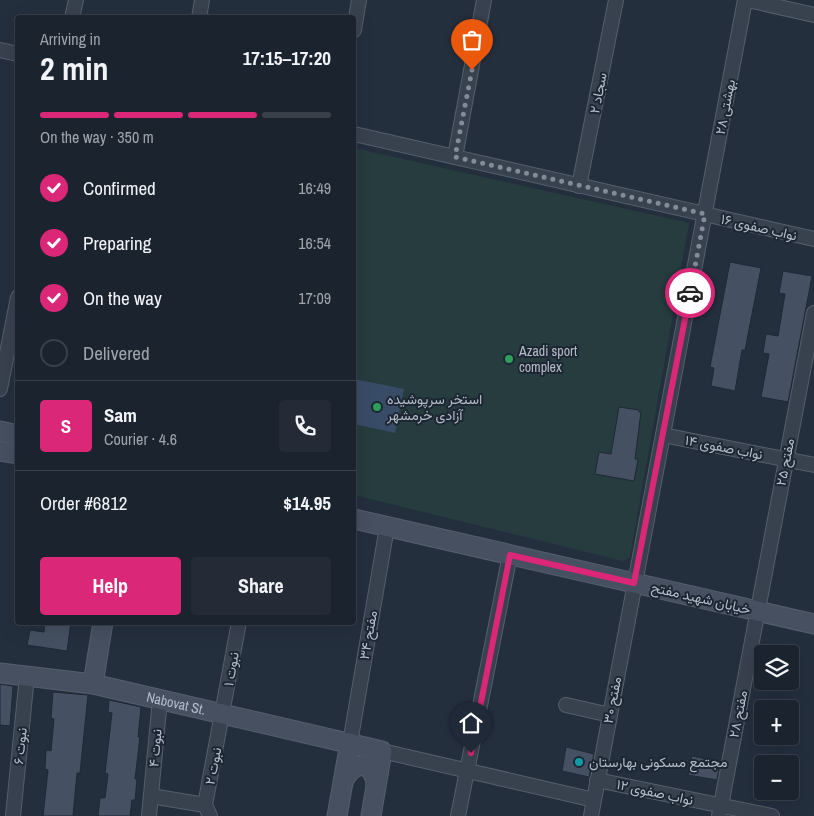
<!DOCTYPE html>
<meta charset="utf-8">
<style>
body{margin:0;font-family:"Archivo Narrow",Vazirmatn,sans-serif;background:#242b36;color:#f1f3f6;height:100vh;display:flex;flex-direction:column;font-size:19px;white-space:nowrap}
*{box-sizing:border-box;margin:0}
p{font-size:16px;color:#a0a4aa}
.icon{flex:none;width:28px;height:28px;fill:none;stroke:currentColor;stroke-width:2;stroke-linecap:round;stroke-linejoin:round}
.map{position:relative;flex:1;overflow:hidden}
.sheet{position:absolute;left:15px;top:15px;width:341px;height:610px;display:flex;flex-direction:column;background:#1b232e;border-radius:5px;box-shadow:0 5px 20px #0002,0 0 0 1px #39404a}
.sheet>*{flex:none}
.tools{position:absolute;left:754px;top:645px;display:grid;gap:10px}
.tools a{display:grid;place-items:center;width:45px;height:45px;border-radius:5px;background:#1b232e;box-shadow:0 5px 20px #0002,0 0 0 1px #39404a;font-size:25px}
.pin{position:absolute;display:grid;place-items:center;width:42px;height:42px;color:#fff;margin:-51px -21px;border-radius:50% 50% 50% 0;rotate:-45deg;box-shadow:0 0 5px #0007}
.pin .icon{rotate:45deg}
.courier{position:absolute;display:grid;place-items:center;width:50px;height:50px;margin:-25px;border:4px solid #db2777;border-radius:50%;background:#fff;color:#222;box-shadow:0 1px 6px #0007}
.head em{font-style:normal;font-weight:800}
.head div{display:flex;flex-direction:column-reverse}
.head{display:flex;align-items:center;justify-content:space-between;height:85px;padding:0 25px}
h1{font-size:32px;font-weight:800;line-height:38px}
.bar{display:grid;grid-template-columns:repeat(4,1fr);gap:8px 5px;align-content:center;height:60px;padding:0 25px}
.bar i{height:6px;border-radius:4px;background:#39404a}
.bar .selected{background:#db2777}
.bar p{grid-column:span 4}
.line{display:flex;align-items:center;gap:12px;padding:0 25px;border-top:1px solid #39404a}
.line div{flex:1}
.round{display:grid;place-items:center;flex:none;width:52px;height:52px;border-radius:5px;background:#242b36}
ol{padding:0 25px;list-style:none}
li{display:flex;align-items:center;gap:15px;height:55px}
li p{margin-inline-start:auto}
li .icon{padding:5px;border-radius:50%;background:#db2777;color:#fff;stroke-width:4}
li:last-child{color:#a0a4aa}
li i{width:28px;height:28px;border:2px solid #39404a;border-radius:50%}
.cta{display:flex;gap:10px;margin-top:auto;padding:10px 25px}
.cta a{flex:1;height:58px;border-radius:5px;background:#db2777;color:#fff;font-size:20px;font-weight:800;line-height:58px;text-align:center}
.cta a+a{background:#242b36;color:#f1f3f6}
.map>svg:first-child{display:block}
</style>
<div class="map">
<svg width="814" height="816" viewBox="0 0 814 816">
<rect width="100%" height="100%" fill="#242f3e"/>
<polygon fill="#263c3f" points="354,148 689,223 630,557 623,561 354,495"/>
<polygon fill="#394c67" points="354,379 404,389 395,433 354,424"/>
<g fill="#455162" stroke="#1f2835">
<polygon points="730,262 761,268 745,350 742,350 735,391 711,386 714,368 710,367"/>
<polygon points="783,271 812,276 788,402 761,397 769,354 763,353 766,334 778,336 785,294 779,293"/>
<polygon points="619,407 639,410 639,412 641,412 635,459 638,459 634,481 595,474 599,452 611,454"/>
<polygon points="45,622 71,622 67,651 27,645 30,630 44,632"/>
<polygon points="0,684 13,686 10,726 0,725"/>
<polygon points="53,692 88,695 80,773 77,773 73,816 43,816 48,770 45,769 46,750 51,751 54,719 51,718"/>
<polygon points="109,700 141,707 138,737 140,737 135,779 137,779 135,800 132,800 130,816 98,816 100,798 105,798 108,774 105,773 112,713 108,712"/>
<polygon points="566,747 594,754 589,777 562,771"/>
<polygon points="692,756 720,762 717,780 688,775"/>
</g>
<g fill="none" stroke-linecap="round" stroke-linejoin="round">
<g stroke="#565f6c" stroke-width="16">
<g id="street">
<polyline points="748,0 814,15"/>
<polyline points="72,18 76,0"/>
<polyline points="199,18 202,0"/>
<polyline points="354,30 359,0"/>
<polyline points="0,50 18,54"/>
<polyline points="354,134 814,239"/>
<polyline points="455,157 484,0"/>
<polyline points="579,186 616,0"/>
<polyline points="0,389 18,297"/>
<polyline points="663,435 814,465"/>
<polyline points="566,705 610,715"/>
<polyline points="350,743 387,527"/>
<polyline points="382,751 594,800"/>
<polyline points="597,780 772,816"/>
<polyline points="151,796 205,805"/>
<polyline points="13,816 27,676"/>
<polyline points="149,816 160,699"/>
<polyline points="210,816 205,805 239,622"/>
<polyline points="458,816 510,555"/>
<polyline points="591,816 745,0"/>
<polyline points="719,816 814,313"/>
</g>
</g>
<g stroke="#565f6c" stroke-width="21">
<g id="secondary">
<polyline points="0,431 18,435"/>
<polyline points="0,451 18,454"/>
<polyline points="354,519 814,624"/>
<path id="s1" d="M0,673l93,11 289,67 -11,65"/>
<polyline points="93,684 103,622"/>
<path d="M344,780c9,-20 30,-19 32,4"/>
<polyline points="337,816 350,743"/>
</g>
</g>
<use href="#street" stroke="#38414e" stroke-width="14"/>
<use href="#secondary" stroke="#465061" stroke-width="19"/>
</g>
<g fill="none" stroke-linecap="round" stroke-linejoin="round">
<polyline stroke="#828b98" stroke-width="5" stroke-dasharray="0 9" points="472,70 455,157 705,214 690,293"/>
<polyline stroke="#db2777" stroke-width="6" points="471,753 510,555 634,583 690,293"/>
</g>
<g fill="#2e9e5b" stroke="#1d2633" stroke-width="2">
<circle cx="509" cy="359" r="5"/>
<circle cx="377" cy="407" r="5"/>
</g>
<circle fill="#0f9aa8" stroke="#1d2633" stroke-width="2" cx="579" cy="762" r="5"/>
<g text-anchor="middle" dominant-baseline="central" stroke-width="4" stroke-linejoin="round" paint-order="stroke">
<g font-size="14" fill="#b4bcc9" stroke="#1d2633">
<text transform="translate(598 93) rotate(-79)">سجاد ۲</text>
<text transform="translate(725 107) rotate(-79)">بهشتی ۲۸</text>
<text transform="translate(759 227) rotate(13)">نواب صفوی ۱۶</text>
<text transform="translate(724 447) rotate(11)">نواب صفوی ۱۴</text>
<text transform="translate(785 462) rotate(-79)">مفتح ۲۵</text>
<text transform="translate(701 598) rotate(13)">خیابان شهید مفتح</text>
<text transform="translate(368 635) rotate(-80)">مفتح ۳۴</text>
<text transform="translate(231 669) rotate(-80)">نبوت ۱</text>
<text transform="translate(612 700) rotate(-79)">مفتح ۳۰</text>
<text stroke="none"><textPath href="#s1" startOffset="179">Nabovat St.</textPath></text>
<text transform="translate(738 714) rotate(-79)">مفتح ۲۸</text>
<text transform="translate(20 746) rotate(-84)">نبوت ۶</text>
<text transform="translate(155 748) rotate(-85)">نبوت ۴</text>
<text transform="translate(213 766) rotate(-79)">نبوت ۲</text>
<text transform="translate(655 792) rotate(12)">نواب صفوی ۱۲</text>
</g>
<g font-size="14" fill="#b4bcc9" stroke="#1d2633" text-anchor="start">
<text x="519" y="351">Azadi sport<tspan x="519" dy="16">complex</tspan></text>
<text x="387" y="399">استخر سرپوشیده<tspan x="387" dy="16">آزادی خرمشهر</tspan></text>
<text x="589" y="762">مجتمع مسکونی بهارستان</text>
</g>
</g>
</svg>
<div class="tools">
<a><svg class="icon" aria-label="layers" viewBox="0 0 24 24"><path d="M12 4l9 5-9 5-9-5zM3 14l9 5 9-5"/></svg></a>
<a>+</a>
<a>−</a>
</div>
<div class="pin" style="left:472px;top:70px;background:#ea580c"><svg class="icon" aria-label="bag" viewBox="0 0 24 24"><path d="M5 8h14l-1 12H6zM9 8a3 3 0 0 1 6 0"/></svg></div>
<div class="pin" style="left:471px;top:753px;background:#1f2937"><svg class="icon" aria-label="home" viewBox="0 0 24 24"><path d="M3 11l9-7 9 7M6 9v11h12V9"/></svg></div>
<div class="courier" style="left:690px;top:293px"><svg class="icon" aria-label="car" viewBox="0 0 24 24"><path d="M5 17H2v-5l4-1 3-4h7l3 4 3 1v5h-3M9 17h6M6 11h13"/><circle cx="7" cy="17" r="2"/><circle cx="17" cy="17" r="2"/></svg></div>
<section class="sheet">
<div class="head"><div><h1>2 min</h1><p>Arriving in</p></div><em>17:15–17:20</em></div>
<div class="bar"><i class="selected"></i><i class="selected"></i><i class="selected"></i><i></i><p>On the way · 350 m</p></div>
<ol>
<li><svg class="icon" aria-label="check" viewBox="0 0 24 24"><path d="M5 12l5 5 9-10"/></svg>Confirmed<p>16:49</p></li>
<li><svg class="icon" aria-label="check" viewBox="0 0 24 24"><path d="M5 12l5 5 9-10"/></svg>Preparing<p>16:54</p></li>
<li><svg class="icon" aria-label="check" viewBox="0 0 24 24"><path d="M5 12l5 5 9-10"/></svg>On the way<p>17:09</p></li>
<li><i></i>Delivered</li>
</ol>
<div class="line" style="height:90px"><b class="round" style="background:#db2777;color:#fff">S</b><div><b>Sam</b><p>Courier · 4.6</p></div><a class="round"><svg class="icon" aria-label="phone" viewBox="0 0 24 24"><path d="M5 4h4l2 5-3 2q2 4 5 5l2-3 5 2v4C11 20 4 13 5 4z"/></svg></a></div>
<div class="line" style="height:65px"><div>Order #6812</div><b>$14.95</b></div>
<div class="cta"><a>Help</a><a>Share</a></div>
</section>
</div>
